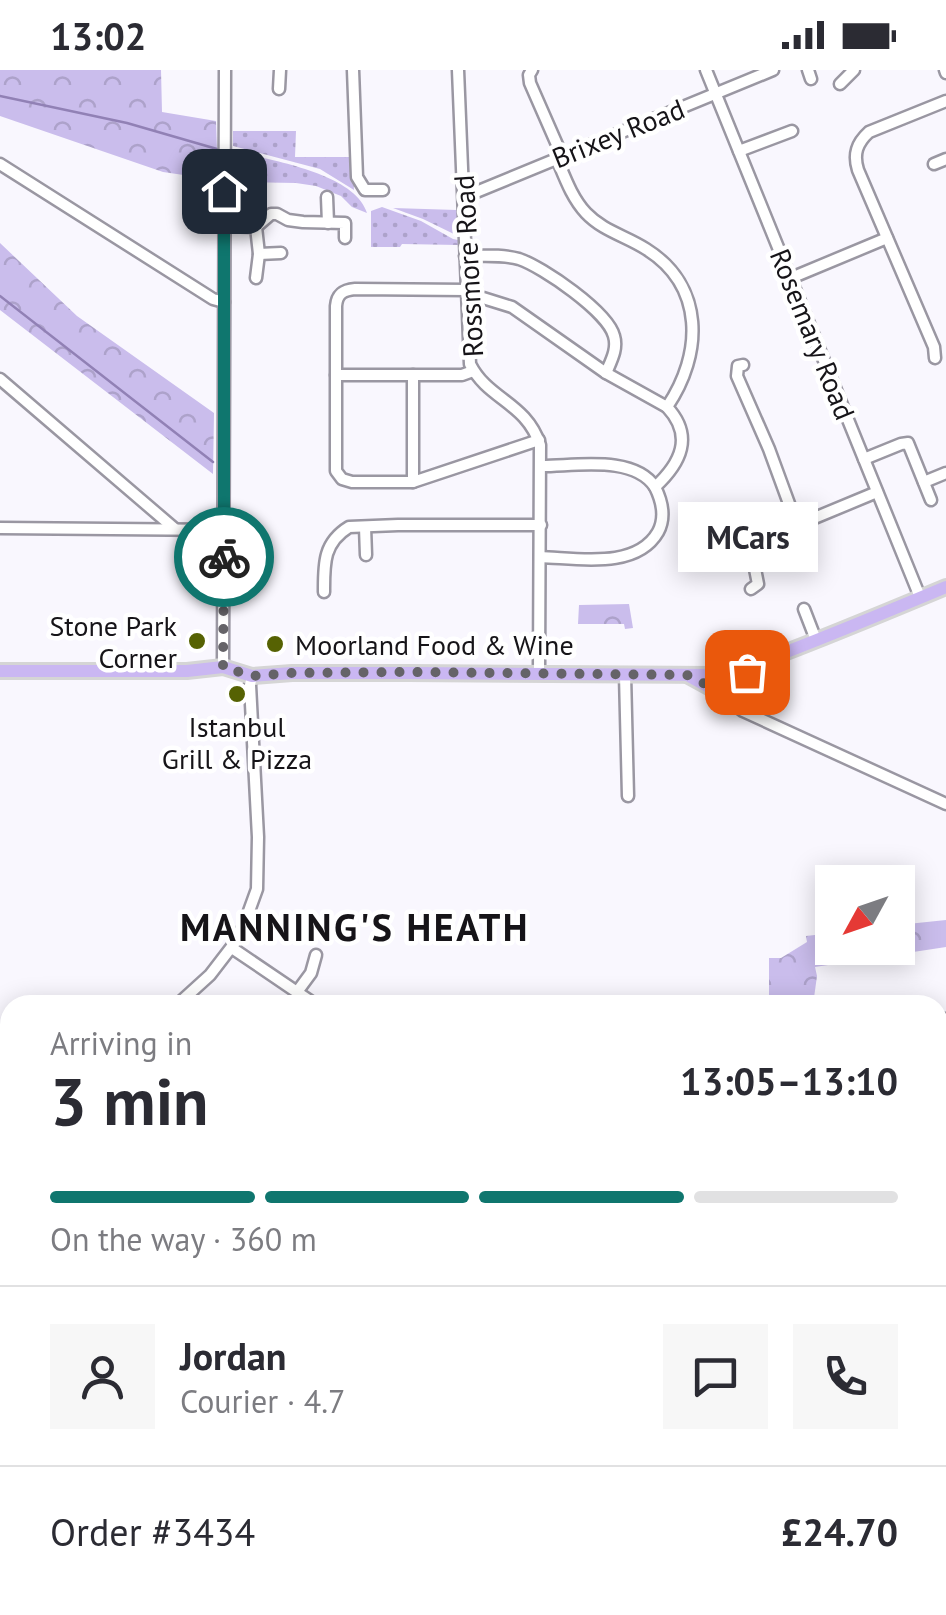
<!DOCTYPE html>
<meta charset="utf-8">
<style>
body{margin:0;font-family:"PT Sans",sans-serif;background:#f7f7f7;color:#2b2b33;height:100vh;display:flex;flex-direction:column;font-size:38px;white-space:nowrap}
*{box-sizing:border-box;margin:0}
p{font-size:32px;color:#7c7c81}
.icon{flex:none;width:55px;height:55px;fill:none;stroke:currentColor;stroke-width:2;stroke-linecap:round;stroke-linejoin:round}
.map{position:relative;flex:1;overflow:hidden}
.side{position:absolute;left:0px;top:925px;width:948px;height:620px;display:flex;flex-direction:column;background:#fff;border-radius:30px 30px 0 0;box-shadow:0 5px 25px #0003}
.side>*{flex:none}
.needle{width:65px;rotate:230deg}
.controls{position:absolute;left:815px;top:795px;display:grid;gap:20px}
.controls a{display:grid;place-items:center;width:100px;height:100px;border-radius:0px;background:#fff;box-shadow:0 5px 25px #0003;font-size:50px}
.pin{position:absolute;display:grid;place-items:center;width:85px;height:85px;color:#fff;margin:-42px;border-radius:20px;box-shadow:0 5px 15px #0006}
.courier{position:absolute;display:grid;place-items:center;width:100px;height:100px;margin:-50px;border:8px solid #0f766e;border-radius:50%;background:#fff;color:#222;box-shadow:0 2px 12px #0007}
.bubble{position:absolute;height:70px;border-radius:0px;background:#fff;box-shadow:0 5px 25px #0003;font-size:32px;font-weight:600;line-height:70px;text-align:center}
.overview em{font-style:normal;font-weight:600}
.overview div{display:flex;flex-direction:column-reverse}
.overview{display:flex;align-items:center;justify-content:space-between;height:170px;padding:0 50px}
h1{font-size:65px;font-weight:600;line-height:75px}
.bar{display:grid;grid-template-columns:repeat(4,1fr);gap:15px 10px;align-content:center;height:120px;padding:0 50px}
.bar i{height:12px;border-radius:8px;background:#e1e1e2}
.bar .active{background:#0f766e}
.bar p{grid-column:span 4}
.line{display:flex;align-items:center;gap:25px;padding:0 50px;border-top:2px solid #e1e1e2}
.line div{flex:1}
.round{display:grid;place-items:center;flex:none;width:105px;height:105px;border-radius:0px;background:#f7f7f7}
.status{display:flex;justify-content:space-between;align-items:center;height:70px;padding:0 50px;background:#fff;direction:ltr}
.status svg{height:28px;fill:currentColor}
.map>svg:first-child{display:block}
</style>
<div class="status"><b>13:02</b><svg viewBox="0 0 49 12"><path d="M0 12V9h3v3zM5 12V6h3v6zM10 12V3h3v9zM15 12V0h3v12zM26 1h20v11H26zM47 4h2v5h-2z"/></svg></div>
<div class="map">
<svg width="946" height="1545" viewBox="0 0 946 1545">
<defs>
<pattern id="grass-dots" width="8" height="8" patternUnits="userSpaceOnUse" patternTransform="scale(2.5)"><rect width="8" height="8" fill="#cabdec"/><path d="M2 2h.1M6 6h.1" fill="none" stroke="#ada2ca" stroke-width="1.8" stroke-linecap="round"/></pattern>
<pattern id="forest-crowns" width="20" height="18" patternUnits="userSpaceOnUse" patternTransform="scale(2.5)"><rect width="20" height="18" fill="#cabdec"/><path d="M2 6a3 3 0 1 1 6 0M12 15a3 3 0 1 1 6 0" fill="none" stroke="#ada2ca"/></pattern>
</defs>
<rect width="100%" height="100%" fill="#f9f7fe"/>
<g fill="url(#grass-dots)">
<polygon points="233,61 296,61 295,87 352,87 354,120 320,99 233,76"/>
<path d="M233,81c36,9 122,22 134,62l-15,-6 -11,-11 -25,-10 -20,-3 -63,-1z"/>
<polygon points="382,137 421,151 453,169 458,170 458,175 402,174 400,177 371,177 371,141"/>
<polygon points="393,138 457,140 458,166 423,149"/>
<polygon points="946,1173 946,1296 938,1297 938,1176"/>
<polygon points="10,1457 10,1528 0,1534 0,1461"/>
<polygon points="612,1535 688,1535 704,1545 621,1545"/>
</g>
<g fill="url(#forest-crowns)">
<polygon points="0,0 161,0 162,42 216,51 218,110 163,102 0,46"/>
<polygon points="0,173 77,246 214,343 213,404 0,240"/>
<polygon points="629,534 633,558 625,559 624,554 578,554 579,535"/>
<polygon points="946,850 946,877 815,897 817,906 813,935 769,935 769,888 781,888 807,872 806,866 832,863 832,878 898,878 898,855"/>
<polygon points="688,1535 779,1535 803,1545 704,1545"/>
</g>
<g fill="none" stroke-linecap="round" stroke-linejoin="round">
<g stroke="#9181b5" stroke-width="2.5">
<polyline points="0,26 127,53 217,79"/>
<polyline points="0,226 213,392"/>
</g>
<g stroke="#9a97a2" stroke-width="15">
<g id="minor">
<polyline points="353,0 357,107 365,120 383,120"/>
<path d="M458,0l12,294c18,36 56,38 70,81l-1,228"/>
<polyline points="532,0 529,5 530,13 562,86"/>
<polyline points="706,0 920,527"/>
<polyline points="808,0 811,9"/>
<polyline points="945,0 946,3"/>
<polyline points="840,14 854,0"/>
<polyline points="279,19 280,0"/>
<polyline points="739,81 792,61"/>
<polyline points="0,94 213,229 224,232"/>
<polyline points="934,94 946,89"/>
<polyline points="327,127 328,153"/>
<polyline points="464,127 773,0"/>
<polyline points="224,156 256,157 259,184 256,208"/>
<polyline points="256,157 271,144 277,144 288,150 303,152 345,153 345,168"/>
<polyline points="259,184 281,183"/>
<path d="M465,186c17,0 37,-2 54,3 24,8 89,53 95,77 4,13 -3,25 -8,37"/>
<polyline points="791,208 887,168"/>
<path d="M467,220l-112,-1c-12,1 -18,5 -19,17v165l6,8 10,3h61l126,-42"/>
<polyline points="468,230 483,228 512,237 606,303 667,337"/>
<path d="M935,288l-1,-11 -76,-177c-5,-16 -1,-27 11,-38l77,-31"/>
<polyline points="743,295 738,296 737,306 769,379 791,439 797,444"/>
<polyline points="336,305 462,305 473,301"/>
<polyline points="413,305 413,412"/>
<polyline points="0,309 175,459"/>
<polyline points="864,389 901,374 908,373 931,430"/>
<path d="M542,396c34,0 92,-11 113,21"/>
<polyline points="924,412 946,403"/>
<polyline points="365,457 366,485"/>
<polyline points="0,458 225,460"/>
<path d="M540,487c37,1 96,13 118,-25 8,-15 4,-31 -3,-45 26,-24 39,-51 12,-80 36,-53 38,-121 -21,-158 -20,-13 -43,-18 -60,-36 -14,-15 -21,-35 -29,-54"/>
<path d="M751,519l7,-5 -8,-40c24,-6 34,-7 47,-30l15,5 65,-27"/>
<path d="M324,522c0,-28 -1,-49 25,-65l49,-2h143"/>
<polyline points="804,539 816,570"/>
<polyline points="223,597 225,0"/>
<polyline points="625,605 628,726"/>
<polyline points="732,616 754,642"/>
<polyline points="720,623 743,641 946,734"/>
<polyline points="232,878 316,935"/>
<polyline points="297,922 311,903 316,885"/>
<polyline points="177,935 210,905 240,866 257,819 258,767 250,615 252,606"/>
<polyline points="938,950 946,949"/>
<polyline points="938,1039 946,1038"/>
<polyline points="938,1341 946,1344"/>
<polyline points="938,1384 946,1361"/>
<polyline points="0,1401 10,1400"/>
<polyline points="938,1453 946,1457"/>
<polyline points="332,1535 335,1545"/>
<polyline points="454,1535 462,1545"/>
<polyline points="870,1535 899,1545"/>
<polyline points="564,1537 567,1544"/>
<polyline points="37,1545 46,1544 60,1535"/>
<polyline points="131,1545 133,1535"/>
<polyline points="429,1545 436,1535"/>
<polyline points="473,1545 485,1535"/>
</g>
</g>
<g stroke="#d5d5d5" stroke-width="18">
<g id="major">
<path d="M0,601h187l36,-4 29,9 40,-3h116l307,2c21,-9 44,-13 66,-21 55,-21 110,-44 165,-67"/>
<polyline points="689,606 720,623 726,623 731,619 733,611 756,594"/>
</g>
</g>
<g stroke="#d5d5d5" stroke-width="19">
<g id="highway">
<polyline points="938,1142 946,1140"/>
<polyline points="938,1158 946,1155"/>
<polyline points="938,1169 946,1166"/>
<polyline points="0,1442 10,1439"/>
<polyline points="0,1452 10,1449"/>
</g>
</g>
<use href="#minor" stroke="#fff" stroke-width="10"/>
<use href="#major" stroke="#cab7f2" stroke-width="12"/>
<use href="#highway" stroke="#a787ea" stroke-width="14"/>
</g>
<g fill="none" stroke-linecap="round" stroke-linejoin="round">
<polyline stroke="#656368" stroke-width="10" stroke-dasharray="0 18" points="224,487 223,597 252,606 292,603 408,602 687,605 723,623 731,619 733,611 747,602"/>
<polyline stroke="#0f766e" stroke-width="12" points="224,487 224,121"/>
</g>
<g fill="#566203" stroke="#fff" stroke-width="4">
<circle cx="197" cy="571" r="10"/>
<circle cx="275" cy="574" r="10"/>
<circle cx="237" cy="624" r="10"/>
</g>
<g text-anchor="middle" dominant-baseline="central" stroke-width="9" stroke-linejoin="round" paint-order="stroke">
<g font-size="28" fill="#161418" stroke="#fff">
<text transform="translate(618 63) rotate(-22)">Brixey Road</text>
<text transform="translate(468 196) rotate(-93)">Rossmore Road</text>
<text transform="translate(813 264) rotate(68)">Rosemary Road</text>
</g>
<g font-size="28" fill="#161418" stroke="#fff" text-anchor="end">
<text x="177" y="555">Stone Park<tspan x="177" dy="32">Corner</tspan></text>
<text x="295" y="574" text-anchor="start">Moorland Food &amp; Wine</text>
<text x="237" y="656" text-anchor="middle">Istanbul<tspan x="237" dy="32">Grill &amp; Pizza</tspan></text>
</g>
<g font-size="38" font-weight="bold" letter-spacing="2.5" fill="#161418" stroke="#fff">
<text x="355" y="856">MANNING'S HEATH</text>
</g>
</g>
</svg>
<div class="controls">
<a><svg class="needle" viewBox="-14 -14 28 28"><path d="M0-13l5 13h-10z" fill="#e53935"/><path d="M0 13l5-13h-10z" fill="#7c7c81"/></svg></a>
</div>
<div class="pin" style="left:747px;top:602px;background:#ea580c"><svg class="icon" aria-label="bag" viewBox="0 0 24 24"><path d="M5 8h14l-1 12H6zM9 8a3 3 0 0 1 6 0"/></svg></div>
<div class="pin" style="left:224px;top:121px;background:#1f2937"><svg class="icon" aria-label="home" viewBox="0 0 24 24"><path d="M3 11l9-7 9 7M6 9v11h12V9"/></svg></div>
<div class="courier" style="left:224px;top:487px"><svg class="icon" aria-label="bike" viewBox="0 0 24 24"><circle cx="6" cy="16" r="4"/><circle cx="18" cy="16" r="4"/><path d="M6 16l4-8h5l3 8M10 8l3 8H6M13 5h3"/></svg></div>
<div class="bubble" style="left:678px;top:432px;width:140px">MCars</div>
<section class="side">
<div class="overview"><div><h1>3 min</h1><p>Arriving in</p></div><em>13:05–13:10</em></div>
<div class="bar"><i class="active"></i><i class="active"></i><i class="active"></i><i></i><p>On the way · 360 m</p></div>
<div class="line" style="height:180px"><a class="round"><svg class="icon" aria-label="person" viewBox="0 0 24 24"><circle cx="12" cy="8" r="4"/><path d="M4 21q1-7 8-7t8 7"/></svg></a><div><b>Jordan</b><p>Courier · 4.7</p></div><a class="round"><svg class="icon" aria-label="chat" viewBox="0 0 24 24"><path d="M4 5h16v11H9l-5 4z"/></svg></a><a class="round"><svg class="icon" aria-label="phone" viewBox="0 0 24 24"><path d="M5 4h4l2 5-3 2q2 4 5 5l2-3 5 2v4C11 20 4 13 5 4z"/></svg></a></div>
<div class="line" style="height:130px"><div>Order #3434</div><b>£24.70</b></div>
</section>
</div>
